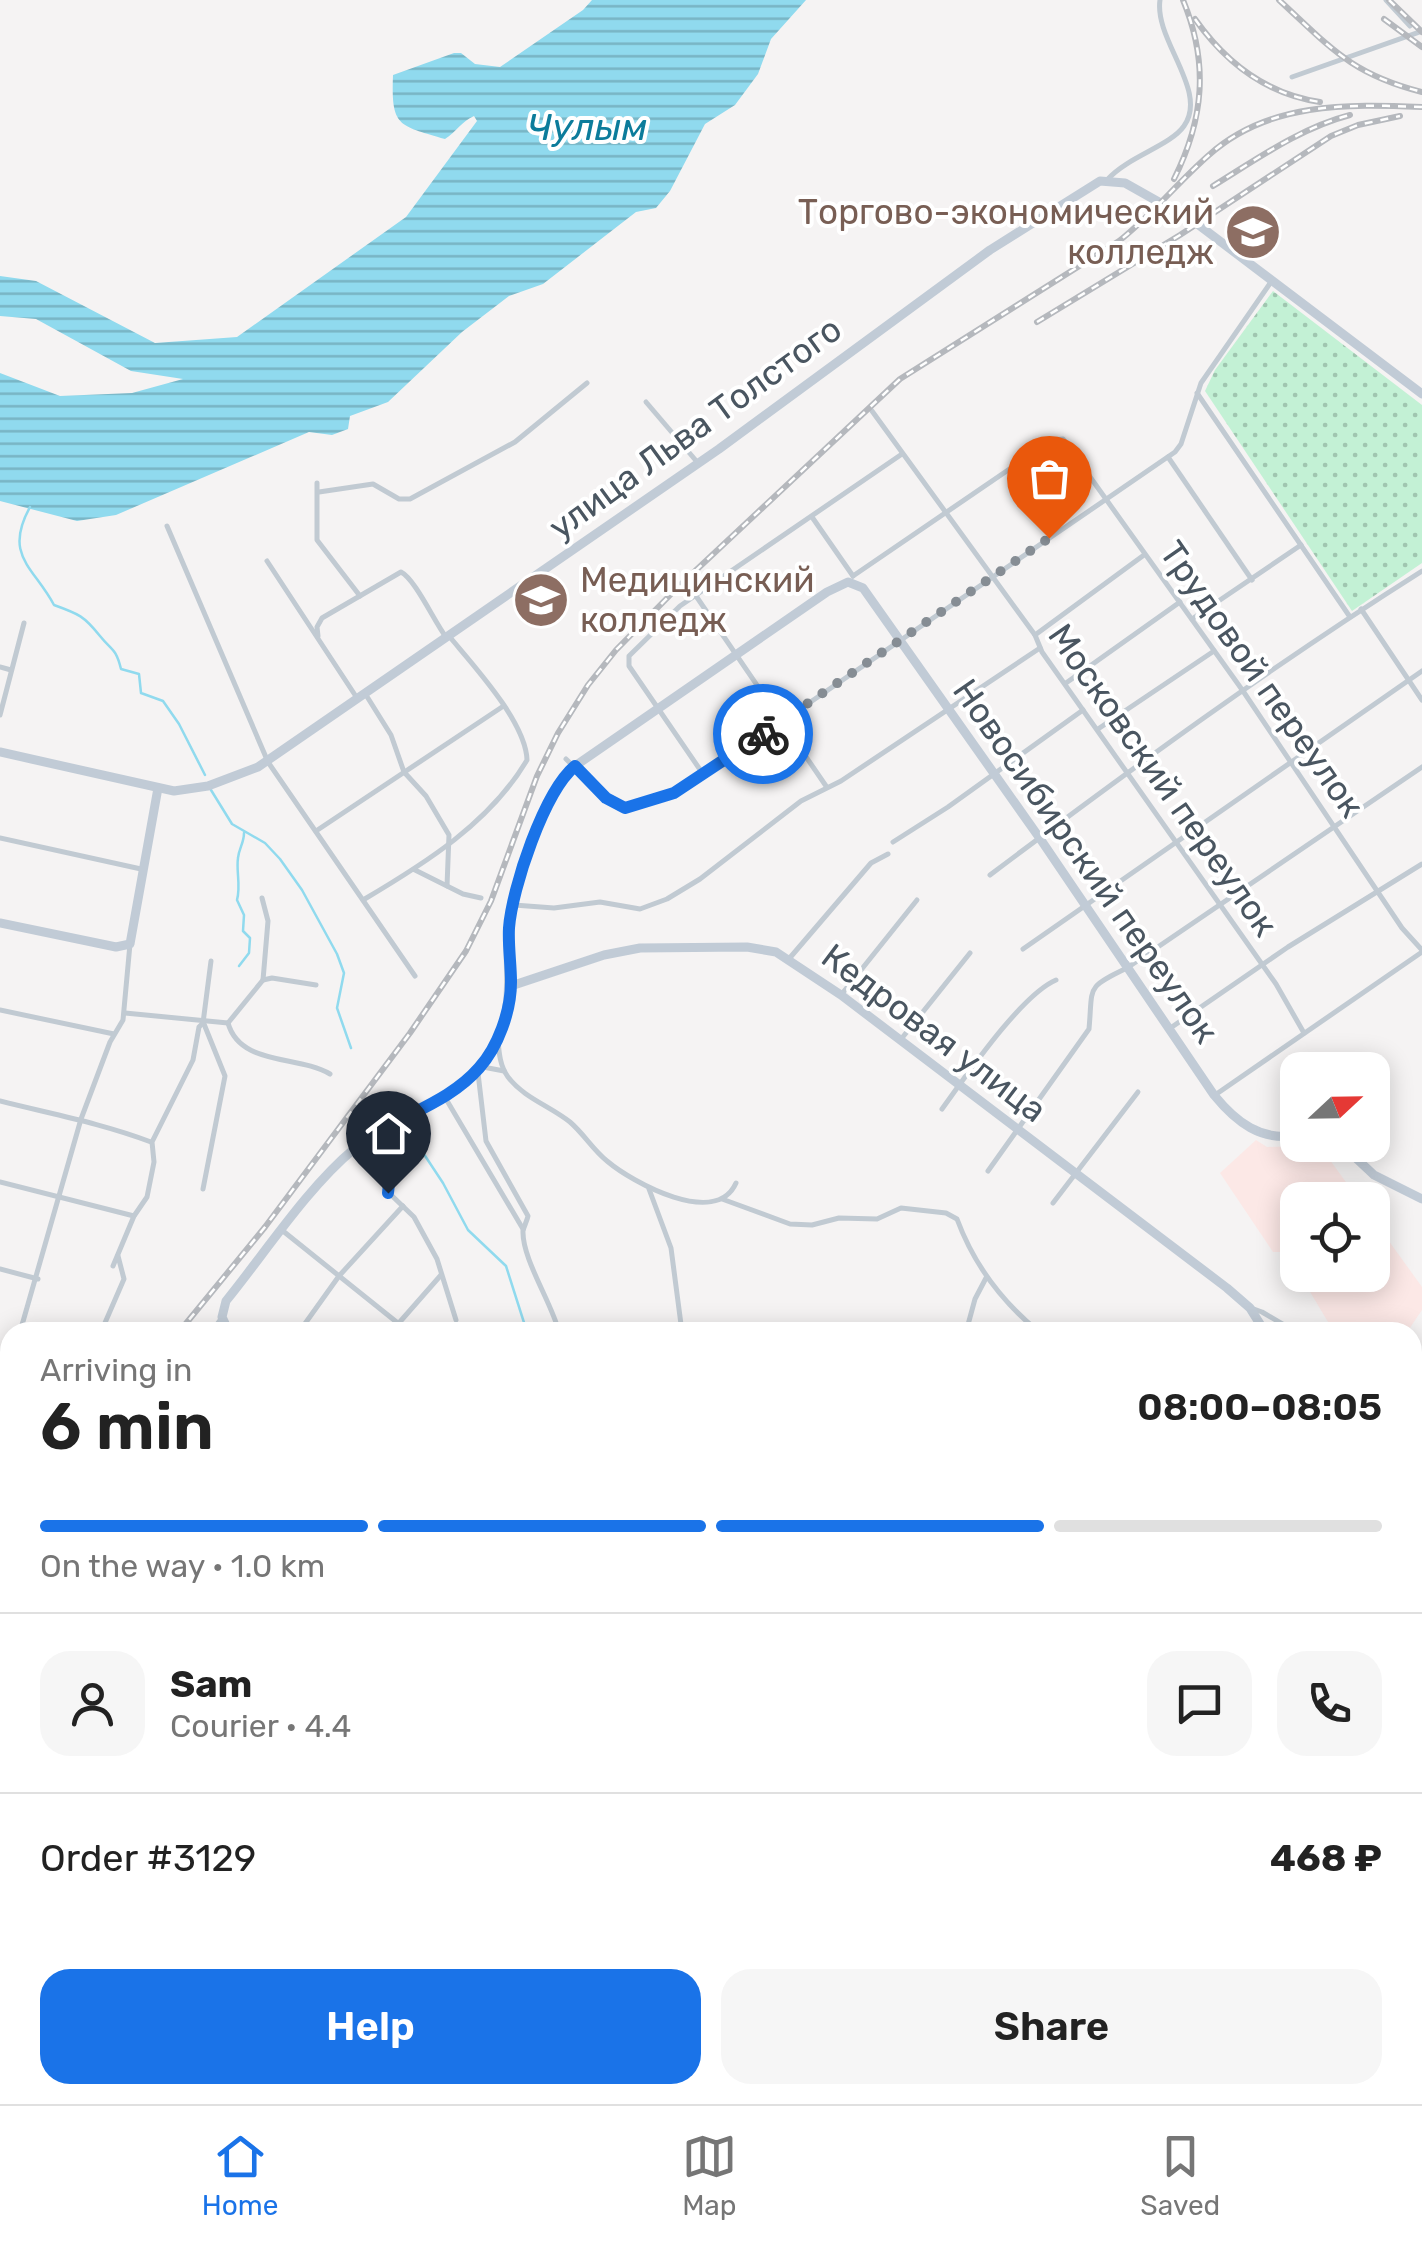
<!DOCTYPE html>
<meta charset="utf-8">
<style>
body{margin:0;font-family:Rubik,sans-serif;background:#f6f6f6;color:#222;height:100vh;display:flex;flex-direction:column;font-size:38px;white-space:nowrap}
*{box-sizing:border-box;margin:0}
p{font-size:32px;color:#767676}
.icon{flex:none;width:55px;height:55px;fill:none;stroke:currentColor;stroke-width:2;stroke-linecap:round;stroke-linejoin:round}
.map{position:relative;flex:1;overflow:hidden}
.details{position:absolute;left:0px;top:1322px;width:1422px;height:782px;display:flex;flex-direction:column;background:#fff;border-radius:30px 30px 0 0;box-shadow:0 5px 25px #0003}
.details>*{flex:none}
.needle{width:65px;rotate:68deg}
.controls{position:absolute;left:1280px;top:1052px;display:grid;gap:20px}
.controls a{display:grid;place-items:center;width:110px;height:110px;border-radius:20px;background:#fff;box-shadow:0 5px 25px #0003;font-size:50px}
.pin{position:absolute;display:grid;place-items:center;width:85px;height:85px;color:#fff;margin:-102px -42px;border-radius:50% 50% 50% 0;rotate:-45deg;box-shadow:0 0 10px #0007}
.pin .icon{rotate:45deg}
.courier{position:absolute;display:grid;place-items:center;width:100px;height:100px;margin:-50px;border:8px solid #1a73e8;border-radius:50%;background:#fff;color:#222;box-shadow:0 2px 12px #0007}
.headline em{font-style:normal;font-weight:600}
.headline div{display:flex;flex-direction:column-reverse}
.headline{display:flex;align-items:center;justify-content:space-between;height:170px;padding:0 40px}
h1{font-size:65px;font-weight:600;line-height:75px}
.bar{display:grid;grid-template-columns:repeat(4,1fr);gap:15px 10px;align-content:center;height:120px;padding:0 40px}
.bar i{height:12px;border-radius:8px;background:#e0e0e0}
.bar .selected{background:#1a73e8}
.bar p{grid-column:span 4}
.line{display:flex;align-items:center;gap:25px;padding:0 40px;border-top:2px solid #e0e0e0}
.line div{flex:1}
.round{display:grid;place-items:center;flex:none;width:105px;height:105px;border-radius:30px;background:#f6f6f6}
.cta{display:flex;gap:20px;margin-top:auto;padding:20px 40px}
.cta a{flex:1;height:115px;border-radius:30px;background:#1a73e8;color:#fff;font-size:40px;font-weight:600;line-height:115px;text-align:center}
.cta a+a{background:#f6f6f6;color:#222}
.dock{display:flex;justify-content:space-around;align-items:center;height:140px;border-top:2px solid #e0e0e0;background:#fff;font-size:28px;color:#767676}
.dock a{display:grid;justify-items:center;gap:5px}
.dock .selected{color:#1a73e8}
.map>svg:first-child{display:block}
</style>
<div class="map">
<svg width="1422" height="2104" viewBox="0 0 1422 2104">
<defs>
<pattern id="forest-firs" width="22" height="20" patternUnits="userSpaceOnUse" patternTransform="scale(2.5)"><rect width="22" height="20" fill="#c3f1d5"/><path d="M5 1l3.5 6h-7zM16 11l3.5 6h-7z" fill="#a0c6b0"/></pattern>
<pattern id="park-dots" width="8" height="8" patternUnits="userSpaceOnUse" patternTransform="scale(2.5)"><rect width="8" height="8" fill="#c3f1d5"/><path d="M2 2h.1M6 6h.1" fill="none" stroke="#a0c6b0" stroke-width="1.8" stroke-linecap="round"/></pattern>
<pattern id="water-rules" width="6" height="5" patternUnits="userSpaceOnUse" patternTransform="scale(2.5)"><rect width="6" height="5" fill="#90daee"/><path d="M0 2.5h6" fill="none" stroke="#78b4c4"/></pattern>
</defs>
<rect width="100%" height="100%" fill="#f5f3f3"/>
<g fill="#fce8e6">
<polygon points="1256,1140 1267,1147 1319,1145 1359,1200 1298,1200 1297,1270 1288,1252 1273,1252 1220,1173"/>
<polygon points="1373,1219 1422,1287 1422,1310 1407,1332 1334,1332 1300,1275 1372,1275"/>
</g>
<polygon fill="url(#forest-firs)" points="0,1795 5,1795 4,1802 10,1809 10,1954 0,1961"/>
<polygon fill="url(#park-dots)" points="1273,291 1422,405 1422,563 1352,611 1205,391 1215,370"/>
<g fill="url(#water-rules)">
<path d="M592,0h214l-35,39 -13,35 -23,31 -30,19 -35,67 -14,17 -20,4 -93,72 -34,12 -47,36 -74,70 -38,14 -2,13 -16,6 -23,-3 -193,83 -39,6 -77,-20v-128l60,23 72,-3 51,-14 -52,-8 -95,-52 -36,-3v-40l36,5 119,62 82,-6 169,-120 71,-96 -3,-5c-12,5 -18,16 -29,23 -47,-14 -54,-12 -52,-64l61,-22h7l14,11 25,3 83,-57z"/>
<polygon points="1043,2095 1146,2095 1143,2102 1137,2104 1044,2104 1041,2102"/>
</g>
<g fill="none" stroke-linecap="round" stroke-linejoin="round">
<g stroke="#90daee" stroke-width="2.5">
<path d="M30,507c-27,49 4,60 24,98 25,9 30,11 46,31 12,15 16,12 21,33l18,5 2,19 22,8 16,23 26,51"/>
<polyline points="211,790 232,824 265,843 280,859 302,890 337,954 344,973 337,1008 351,1048"/>
<path d="M239,966l10,-13 1,-15 -7,-7 1,-16 -7,-15c4,-15 -1,-28 1,-42 1,-10 6,-15 6,-25"/>
<polyline points="387,1096 400,1112"/>
<polyline points="406,1127 443,1183 468,1230 506,1266 527,1332"/>
</g>
<g stroke="#c1cad2" stroke-width="5">
<polyline points="1386,0 1410,26"/>
<polyline points="1292,77 1422,31"/>
<path d="M1108,179c21,-23 62,-33 76,-53 25,-35 -30,-86 -24,-126"/>
<polyline points="1197,393 1350,617"/>
<polyline points="646,402 698,463"/>
<polyline points="872,411 1035,635 1042,652 1276,984 1304,1033"/>
<polyline points="1168,457 1252,580"/>
<polyline points="317,483 317,540 360,596"/>
<polyline points="319,492 373,484 399,499 410,499 515,442 587,383"/>
<polyline points="812,517 853,576"/>
<polyline points="167,526 268,762 415,976"/>
<polyline points="267,561 357,698"/>
<polyline points="853,576 1052,440 1063,439 1243,691 1402,928 1422,950"/>
<polyline points="696,596 826,786"/>
<polyline points="1361,609 1422,700"/>
<polyline points="1192,619 1301,545"/>
<polyline points="1035,635 1144,555"/>
<path d="M318,636l-1,-9 5,-9 79,-46c14,7 33,49 45,65"/>
<polyline points="0,667 11,670"/>
<polyline points="1066,683 1180,602"/>
<polyline points="366,695 391,735 404,772 426,796 449,835 447,886"/>
<polyline points="0,715 24,623"/>
<polyline points="1098,729 1214,651"/>
<polyline points="566,759 606,798 622,808 668,796 691,784 1175,452 1181,444 1201,383 1271,282"/>
<polyline points="703,774 629,666 629,656 680,606 902,454"/>
<polyline points="316,831 502,707"/>
<polyline points="0,838 141,869"/>
<polyline points="893,842 948,807 1083,710"/>
<polyline points="415,870 463,894 481,898"/>
<path d="M990,875c141,-106 283,-210 432,-304"/>
<path d="M363,900c61,-36 127,-77 164,-140 -1,-38 -54,-95 -78,-124"/>
<polyline points="514,905 554,908 600,902 640,909 667,899 700,879 801,801 841,781 1040,648"/>
<polyline points="1023,949 1422,671"/>
<polyline points="788,960 871,863 888,854"/>
<polyline points="263,980 272,978 316,985"/>
<polyline points="841,995 917,900"/>
<polyline points="0,1010 114,1034"/>
<polyline points="125,1013 228,1023"/>
<polyline points="228,1023 263,980 268,921 262,898"/>
<path d="M228,1023c12,43 70,32 102,51"/>
<polyline points="1169,1029 1288,947 1422,864"/>
<polyline points="902,1038 970,953"/>
<path d="M498,1040c1,13 2,26 10,37 16,21 42,29 62,45 14,12 23,28 37,39 26,22 109,67 129,22"/>
<polyline points="483,1067 504,1071"/>
<path d="M478,1073l8,68 42,75c-1,5 -4,10 -5,15 -1,28 29,72 36,101"/>
<polyline points="1215,1095 1422,952"/>
<polyline points="446,1099 523,1229"/>
<path d="M0,1101c51,13 101,22 151,41"/>
<path d="M942,1109c24,-33 79,-114 114,-129"/>
<polyline points="375,1134 391,1164 387,1191 414,1217 437,1259 456,1320"/>
<path d="M988,1171l101,-142c4,-43 -4,-41 38,-61l295,-201"/>
<polyline points="0,1182 134,1216"/>
<polyline points="203,1189 225,1076 204,1024"/>
<polyline points="649,1189 671,1248 682,1332"/>
<path d="M722,1199l68,25 22,1 27,-7 38,1 24,-11 45,5 11,6c17,46 44,82 82,113"/>
<polyline points="1053,1203 1138,1092"/>
<polyline points="283,1231 409,1332"/>
<polyline points="113,1266 134,1216 147,1197 154,1162 152,1142 193,1060 199,1027 203,1023 211,961"/>
<polyline points="0,1269 38,1279"/>
<polyline points="1251,1308 1262,1312 1296,1332"/>
<polyline points="20,1332 81,1119 110,1042 123,1020 130,944"/>
<polyline points="101,1332 124,1279 118,1256"/>
<polyline points="211,1332 221,1319"/>
<polyline points="299,1332 339,1276 403,1206"/>
<polyline points="391,1332 441,1275"/>
<polyline points="966,1332 975,1299 986,1278"/>
<polyline points="0,1353 10,1355"/>
<polyline points="1412,1377 1422,1368"/>
<polyline points="2,1409 10,1371"/>
<polyline points="1412,1431 1422,1442"/>
<polyline points="1412,1677 1422,1671"/>
<polyline points="10,1773 10,1791"/>
</g>
<g stroke="#c1cbd6" stroke-width="9">
<polyline points="0,752 174,791 208,786 258,767 719,449 990,250 1100,181 1125,183 1196,223 1422,394"/>
<polyline points="0,923 116,947 130,944 158,788"/>
<polyline points="511,986 604,955 640,948 747,947 776,952 841,995 1227,1288 1250,1308 1265,1332"/>
<polyline points="1342,1145 1374,1175 1422,1199"/>
<path d="M229,1332l-7,-15 4,-16c39,-48 82,-114 128,-152 42,-35 108,-46 136,-96 28,-50 15,-76 19,-127 4,-41 35,-133 66,-160l252,-174 21,-10 15,6 178,252 173,255c22,27 47,47 84,40"/>
<polyline points="1412,1571 1422,1592"/>
<polyline points="1412,1998 1422,1993"/>
<polyline points="0,2073 10,2054"/>
<polyline points="1194,2104 1214,2095"/>
</g>
<g stroke="#b5b8bd" stroke-width="6">
<g id="rail">
<path d="M1279,0c51,47 72,74 143,92"/>
<polyline points="1389,0 1422,32"/>
<path d="M1195,19c31,44 71,75 125,83"/>
<polyline points="1384,19 1422,47"/>
<path d="M1174,179c30,-60 35,-116 9,-179"/>
<path d="M1213,186c44,-27 87,-58 137,-71"/>
<polyline points="1037,322 1180,235 1331,136 1358,125 1400,116"/>
<path d="M179,1332l86,-105 145,-194 56,-82 25,-50 46,-125 21,-43 30,-48 28,-35 61,-62 223,-209 219,-138c33,-26 58,-58 90,-86 59,-53 138,-51 213,-48"/>
<polyline points="0,1458 10,1452"/>
</g>
</g>
<use href="#rail" stroke="#fff" stroke-width="2.5" stroke-dasharray="8" stroke-linecap="butt"/>
</g>
<g fill="none" stroke-linecap="round" stroke-linejoin="round">
<polyline stroke="#868d94" stroke-width="10" stroke-dasharray="0 18" points="763,734 1049,538"/>
<path stroke="#1a73e8" stroke-width="12" d="M388,1193l3,-29 -16,-30c35,-22 76,-34 104,-66 19,-21 32,-57 32,-86 0,-18 -3,-36 -2,-54 3,-40 35,-136 66,-162l31,32 19,10 49,-15 89,-59"/>
</g>
<defs>
<g id="university-disc" transform="scale(2.875)"><circle r="9.5" fill="#8d6e63" stroke="#fff"/><path d="M0-5L7-2L0 1L-7-2ZM-4 1L0 2.5L4 1V4Q0 6-4 4Z" fill="#fff"/></g>
</defs>
<g fill-rule="evenodd">
<use href="#university-disc" x="1253" y="232"/>
<use href="#university-disc" x="541" y="600"/>
</g>
<g text-anchor="middle" dominant-baseline="central" stroke-width="8" stroke-linejoin="round" paint-order="stroke">
<g font-size="35" fill="#785e54" stroke="#fff" text-anchor="end">
<text x="1214" y="212">Торгово-экономический<tspan x="1214" dy="40">колледж</tspan></text>
<text x="580" y="580" text-anchor="start">Медицинский<tspan x="580" dy="40">колледж</tspan></text>
</g>
<g font-size="35" fill="#4a5661" stroke="#fff">
<text transform="translate(695 428) rotate(-36)">улица Льва Толстого</text>
<text transform="translate(1262 679) rotate(55)">Трудовой переулок</text>
<text transform="translate(1163 780) rotate(55)">Московский переулок</text>
<text transform="translate(1086 861) rotate(55)">Новосибирский переулок</text>
<text transform="translate(934 1033) rotate(37)">Кедровая улица</text>
</g>
<g font-size="38" font-style="italic" fill="#0c7c9b" stroke="#fff">
<text x="587" y="127">Чулым</text>
</g>
</g>
</svg>
<div class="controls">
<a><svg class="needle" viewBox="-14 -14 28 28"><path d="M0-13l5 13h-10z" fill="#e53935"/><path d="M0 13l5-13h-10z" fill="#767676"/></svg></a>
<a><svg class="icon" aria-label="locate" viewBox="0 0 24 24"><circle cx="12" cy="12" r="6"/><path d="M12 2v4M12 18v4M2 12h4M18 12h4"/></svg></a>
</div>
<div class="pin" style="left:1049px;top:538px;background:#ea580c"><svg class="icon" aria-label="bag" viewBox="0 0 24 24"><path d="M5 8h14l-1 12H6zM9 8a3 3 0 0 1 6 0"/></svg></div>
<div class="pin" style="left:388px;top:1193px;background:#1f2937"><svg class="icon" aria-label="home" viewBox="0 0 24 24"><path d="M3 11l9-7 9 7M6 9v11h12V9"/></svg></div>
<div class="courier" style="left:763px;top:734px"><svg class="icon" aria-label="bike" viewBox="0 0 24 24"><circle cx="6" cy="16" r="4"/><circle cx="18" cy="16" r="4"/><path d="M6 16l4-8h5l3 8M10 8l3 8H6M13 5h3"/></svg></div>
<section class="details">
<div class="headline"><div><h1>6 min</h1><p>Arriving in</p></div><em>08:00–08:05</em></div>
<div class="bar"><i class="selected"></i><i class="selected"></i><i class="selected"></i><i></i><p>On the way · 1.0 km</p></div>
<div class="line" style="height:180px"><a class="round"><svg class="icon" aria-label="person" viewBox="0 0 24 24"><circle cx="12" cy="8" r="4"/><path d="M4 21q1-7 8-7t8 7"/></svg></a><div><b>Sam</b><p>Courier · 4.4</p></div><a class="round"><svg class="icon" aria-label="chat" viewBox="0 0 24 24"><path d="M4 5h16v11H9l-5 4z"/></svg></a><a class="round"><svg class="icon" aria-label="phone" viewBox="0 0 24 24"><path d="M5 4h4l2 5-3 2q2 4 5 5l2-3 5 2v4C11 20 4 13 5 4z"/></svg></a></div>
<div class="line" style="height:130px"><div>Order #3129</div><b>468 ₽</b></div>
<div class="cta"><a>Help</a><a>Share</a></div>
</section>
</div>
<nav class="dock">
<a class="selected"><svg class="icon" aria-label="home" viewBox="0 0 24 24"><path d="M3 11l9-7 9 7M6 9v11h12V9"/></svg>Home</a>
<a><svg class="icon" aria-label="map" viewBox="0 0 24 24"><path d="M3 6l6-2 6 2 6-2v14l-6 2-6-2-6 2zM9 4v14M15 6v14"/></svg>Map</a>
<a><svg class="icon" aria-label="saved" viewBox="0 0 24 24"><path d="M7 4h10v16l-5-4-5 4z"/></svg>Saved</a>
</nav>
